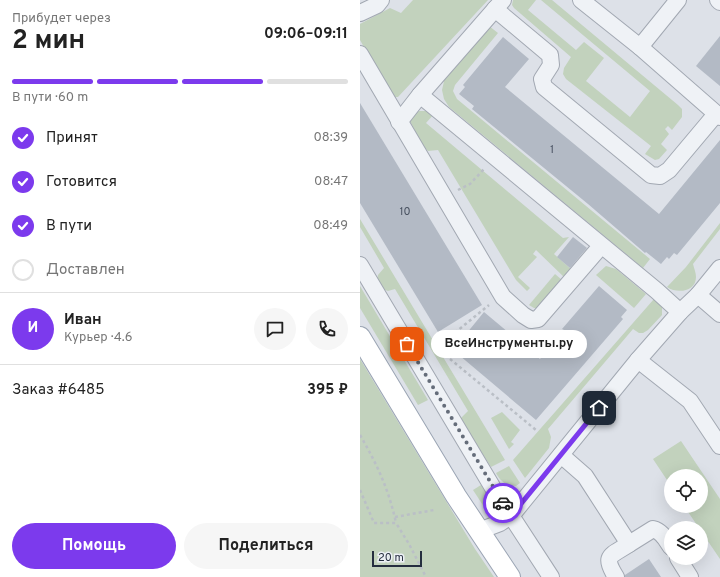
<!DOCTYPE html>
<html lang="ru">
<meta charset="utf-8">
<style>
body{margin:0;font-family:Overpass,sans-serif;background:#f6f6f6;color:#222;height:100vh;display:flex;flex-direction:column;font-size:15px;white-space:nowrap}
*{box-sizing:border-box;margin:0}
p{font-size:13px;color:#767676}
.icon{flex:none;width:22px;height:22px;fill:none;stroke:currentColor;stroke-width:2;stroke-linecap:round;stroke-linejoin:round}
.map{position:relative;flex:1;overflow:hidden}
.panel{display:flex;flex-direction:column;background:#fff;width:360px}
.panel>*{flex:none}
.controls{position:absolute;left:304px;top:469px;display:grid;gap:8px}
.controls a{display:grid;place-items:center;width:44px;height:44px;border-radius:50%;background:#fff;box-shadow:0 4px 16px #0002;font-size:20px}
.scale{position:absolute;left:12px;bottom:10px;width:50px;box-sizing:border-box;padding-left:4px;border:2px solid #252e3f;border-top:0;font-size:11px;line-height:14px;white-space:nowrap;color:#252e3f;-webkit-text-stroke:3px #ecf0f5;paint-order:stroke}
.pin{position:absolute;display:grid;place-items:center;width:34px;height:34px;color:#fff;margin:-17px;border-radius:8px;box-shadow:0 2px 6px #0006}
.courier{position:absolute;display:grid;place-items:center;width:40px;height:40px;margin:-20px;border:3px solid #7c3aed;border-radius:50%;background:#fff;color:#222;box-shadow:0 1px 5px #0007}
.bubble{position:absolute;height:28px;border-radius:14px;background:#fff;box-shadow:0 4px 16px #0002;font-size:13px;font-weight:700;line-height:28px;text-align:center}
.overview em{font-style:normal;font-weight:700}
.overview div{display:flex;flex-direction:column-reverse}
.overview{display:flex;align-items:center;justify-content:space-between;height:68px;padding:0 12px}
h1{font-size:26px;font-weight:700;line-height:30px}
.bar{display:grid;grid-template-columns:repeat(4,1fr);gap:6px 4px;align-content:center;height:48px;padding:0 12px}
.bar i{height:5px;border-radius:3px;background:#e0e0e0}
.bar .on{background:#7c3aed}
.bar p{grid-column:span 4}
.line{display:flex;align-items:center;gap:10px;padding:0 12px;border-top:1px solid #e0e0e0}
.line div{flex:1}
.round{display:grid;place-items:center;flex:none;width:42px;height:42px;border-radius:21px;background:#f6f6f6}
ol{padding:0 12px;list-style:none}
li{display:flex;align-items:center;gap:12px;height:44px}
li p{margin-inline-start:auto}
li .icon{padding:4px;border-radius:50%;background:#7c3aed;color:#fff;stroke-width:4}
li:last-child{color:#767676}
li i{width:22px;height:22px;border:2px solid #e0e0e0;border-radius:50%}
.cta{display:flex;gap:8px;margin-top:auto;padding:8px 12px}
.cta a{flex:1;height:46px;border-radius:24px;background:#7c3aed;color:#fff;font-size:16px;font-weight:700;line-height:46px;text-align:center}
.cta a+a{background:#f6f6f6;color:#222}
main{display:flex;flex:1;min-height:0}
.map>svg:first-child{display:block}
</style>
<main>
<section class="panel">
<div class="overview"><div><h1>2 мин</h1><p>Прибудет через</p></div><em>09:06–09:11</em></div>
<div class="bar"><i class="on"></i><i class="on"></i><i class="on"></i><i></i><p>В пути · 60 m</p></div>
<ol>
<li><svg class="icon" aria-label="check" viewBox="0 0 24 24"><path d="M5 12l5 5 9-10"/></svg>Принят<p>08:39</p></li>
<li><svg class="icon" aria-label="check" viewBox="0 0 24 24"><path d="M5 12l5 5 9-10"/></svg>Готовится<p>08:47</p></li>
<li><svg class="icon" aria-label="check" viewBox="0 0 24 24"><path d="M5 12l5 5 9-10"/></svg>В пути<p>08:49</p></li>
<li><i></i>Доставлен</li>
</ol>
<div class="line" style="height:72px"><b class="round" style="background:#7c3aed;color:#fff">И</b><div><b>Иван</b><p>Курьер · 4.6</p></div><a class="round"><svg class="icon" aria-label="chat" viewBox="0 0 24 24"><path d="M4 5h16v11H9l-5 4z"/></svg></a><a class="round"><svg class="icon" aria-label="phone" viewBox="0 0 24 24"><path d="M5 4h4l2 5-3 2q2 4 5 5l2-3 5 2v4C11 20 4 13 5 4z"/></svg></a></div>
<div class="line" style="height:52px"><div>Заказ #6485</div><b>395 ₽</b></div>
<div class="cta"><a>Помощь</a><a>Поделиться</a></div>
</section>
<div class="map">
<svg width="360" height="577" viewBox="0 0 360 577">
<rect width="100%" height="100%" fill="#dde1e8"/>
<g fill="#c2d2bd">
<polygon points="53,0 128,0 38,97 33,97 31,95 0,40 0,24 30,8 41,13"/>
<polygon points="153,0 176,0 168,10 216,50 224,42 244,58 226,81 270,117 290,91 181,0 192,0 318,105 322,109 322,117 312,130 308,126 305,129 309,134 301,144 307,150 299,159 295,160 285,154 291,146 206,79 203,74 204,68 211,57 154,8 152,5"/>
<polygon points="129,26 138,33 95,85 93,91 97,99 290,259 283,268 89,107 84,99 82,90 85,77"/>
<polygon points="59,111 70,111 74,114 66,123 203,238 209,237 194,254 212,270 205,278 176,250 173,254 177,257 158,277 170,288 167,291 156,280 78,150 68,151 63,146 50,121 55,114"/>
<polygon points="0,219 145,460 131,467 100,419 108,411 35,289 28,291 22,289 17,280 18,275 24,268 0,227"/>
<path d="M360,223v6l-27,35c1,4 3,9 3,13 0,15 -19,17 -29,10l19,-20z"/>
<polygon points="246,266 256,269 286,294 274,308 236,275"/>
<polygon points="195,274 202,280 178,308 174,308 169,305"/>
<polygon points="0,286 68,400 58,405 0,308"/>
<polygon points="294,299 302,307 302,315 288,330 283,333 279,333 273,329 188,429 191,437 189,448 165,478 153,460"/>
<polygon points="0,359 115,549 134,577 0,577"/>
<polygon points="142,412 160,430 151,442 154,444 149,449 131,418"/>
<polygon points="321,441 360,499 360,559 341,531 341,528 339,528 324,506 341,506 341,476 311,476 311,486 293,459"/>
<path d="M149,466l11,17 -4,3c-11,-1 -15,-4 -20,-13z"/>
<polygon points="121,485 135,508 136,510 130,514 128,513 113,490"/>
</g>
<g fill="#b3bac5">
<polygon points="360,36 360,86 336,66"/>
<polygon points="143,37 169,59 145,87 299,214 360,140 360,203 317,255 314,253 309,259 307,257 301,264 286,252 285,253 228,204 112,109 114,106 99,94 105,87 103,85"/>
<polygon points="0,103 122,305 78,332 0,203"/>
<polygon points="213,237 227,248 210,268 197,257"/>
<polygon points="239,286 267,310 261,317 263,319 176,420 93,350 124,312 180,359 204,330 202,329"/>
<polygon points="289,559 301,577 265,577 265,575"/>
</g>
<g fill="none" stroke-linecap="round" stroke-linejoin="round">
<g stroke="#a2a8b2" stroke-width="18">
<g id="minor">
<polyline points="221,0 280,47 360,117"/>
<polyline points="358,0 360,2"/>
<polyline points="135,9 190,55 191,65 182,79 184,87 291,175 300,176 309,170 356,114"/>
<polyline points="0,13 17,5 21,0"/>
<polyline points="280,47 318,0"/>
<polyline points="0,54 143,297 163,315 171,320 178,319 241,246"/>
<polyline points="60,95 297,291 320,312"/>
<polyline points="39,122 60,95 143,0"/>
<polyline points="0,265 133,488 191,577"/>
<polyline points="338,295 360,314"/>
<polyline points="278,360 330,401 360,446"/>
<path d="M201,455l24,21 44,68c-18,12 -27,11 -13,33"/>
<polyline points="119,531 140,523 151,516 278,360 320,312 338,295 360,268"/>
<path d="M269,544l24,-15c9,2 13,11 18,18"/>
<polyline points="318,558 330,577"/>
</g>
</g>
<g stroke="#9ba5b4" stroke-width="22">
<polyline id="major" points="0,337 96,496 150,577"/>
</g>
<g stroke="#babfc6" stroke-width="2.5" stroke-dasharray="3 3" stroke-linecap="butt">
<polyline points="98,190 110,184 125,168"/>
<polyline points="81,344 129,305"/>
<polyline points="90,359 176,430"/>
<path d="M0,435c17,29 29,55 36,88"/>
<polyline points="0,490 14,523 36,523 49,544 66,577"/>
<polyline points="35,517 74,510"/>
</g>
<use href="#minor" stroke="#eff2f6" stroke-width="16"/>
<use href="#major" stroke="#fff" stroke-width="20"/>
</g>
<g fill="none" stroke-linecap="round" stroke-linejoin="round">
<polyline stroke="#656d7a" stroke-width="4" stroke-dasharray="0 7.2" points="47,344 143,503"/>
<polyline stroke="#7c3aed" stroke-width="5" points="143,503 151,516 239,408"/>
</g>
<g text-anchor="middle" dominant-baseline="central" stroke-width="3" stroke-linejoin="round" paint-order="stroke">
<g font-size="11" fill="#485160">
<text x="192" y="150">1</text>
<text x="45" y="212">10</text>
</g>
</g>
</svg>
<div class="controls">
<a><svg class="icon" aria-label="locate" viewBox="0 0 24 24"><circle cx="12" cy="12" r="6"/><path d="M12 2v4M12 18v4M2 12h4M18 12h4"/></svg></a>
<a><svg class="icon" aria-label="layers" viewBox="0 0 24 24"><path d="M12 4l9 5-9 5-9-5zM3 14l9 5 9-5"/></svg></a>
</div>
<div class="scale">20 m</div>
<div class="pin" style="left:47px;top:344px;background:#ea580c"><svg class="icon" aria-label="bag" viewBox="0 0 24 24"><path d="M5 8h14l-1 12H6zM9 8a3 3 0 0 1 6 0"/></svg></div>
<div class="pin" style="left:239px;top:408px;background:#1f2937"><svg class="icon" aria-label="home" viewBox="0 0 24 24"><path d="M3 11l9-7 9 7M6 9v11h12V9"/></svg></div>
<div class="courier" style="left:143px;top:503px"><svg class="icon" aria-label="car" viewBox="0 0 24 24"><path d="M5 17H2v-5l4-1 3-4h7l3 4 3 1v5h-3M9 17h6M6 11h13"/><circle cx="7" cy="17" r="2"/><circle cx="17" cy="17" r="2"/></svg></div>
<div class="bubble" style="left:71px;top:330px;width:156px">ВсеИнструменты.ру</div>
</div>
</main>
